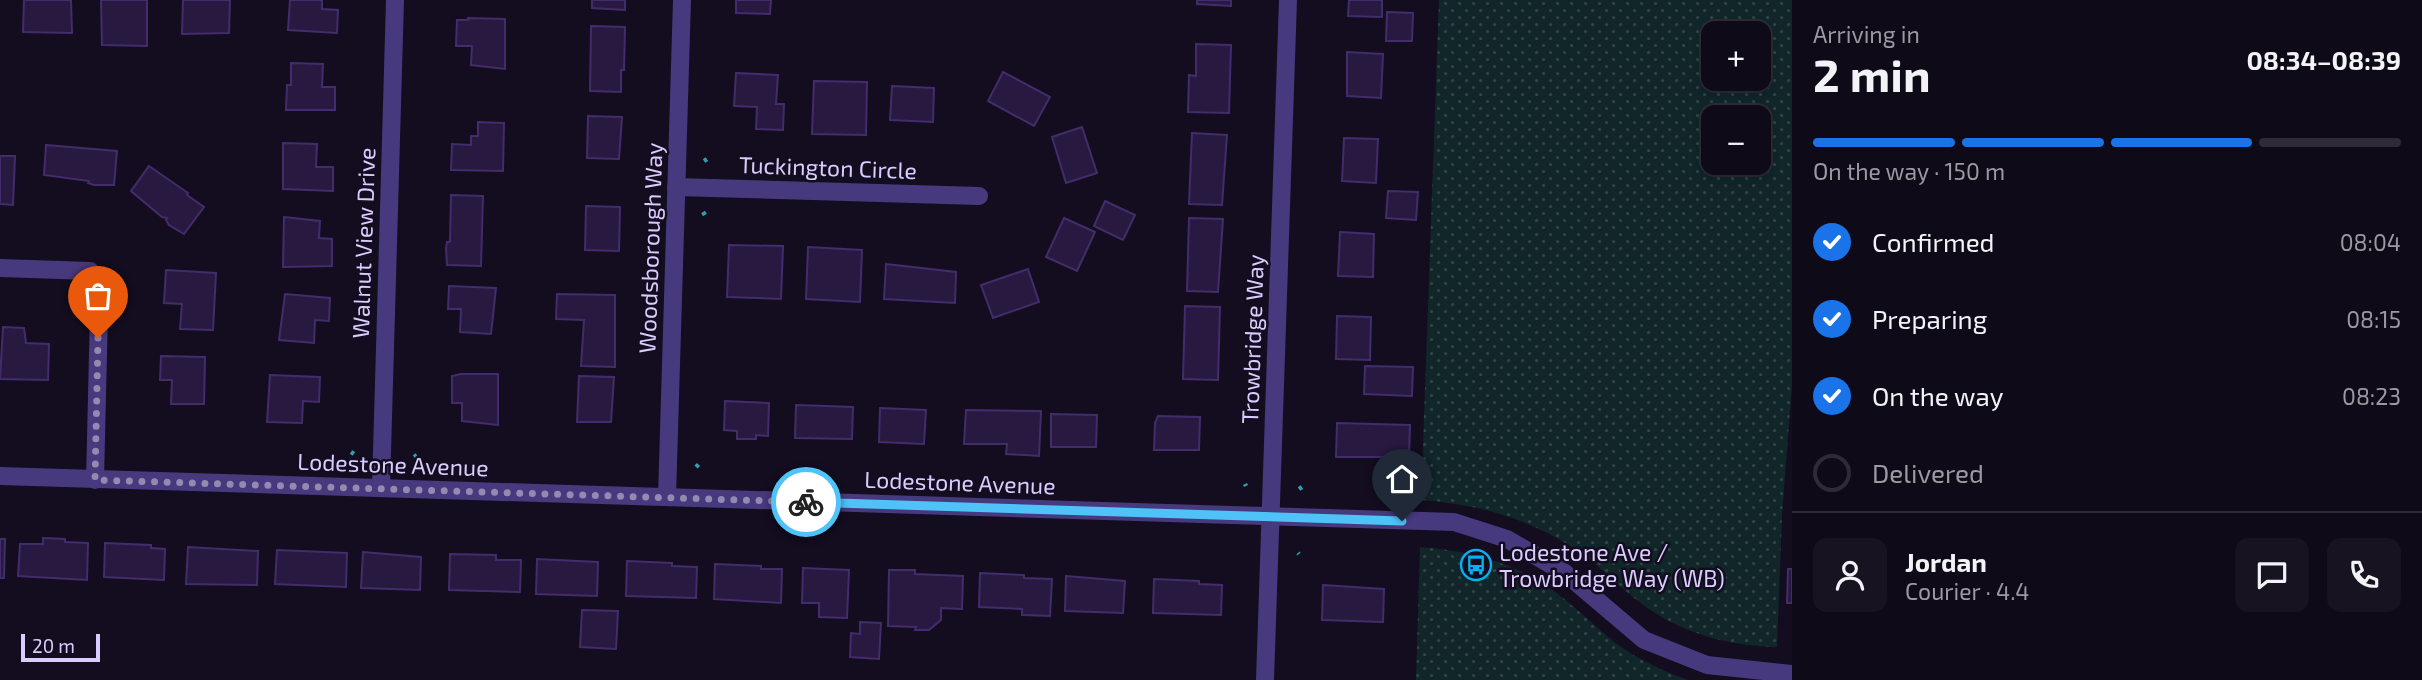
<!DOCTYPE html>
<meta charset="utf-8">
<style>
body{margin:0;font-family:"Exo 2",sans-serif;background:#171320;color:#f1f3f6;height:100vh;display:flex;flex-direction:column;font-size:26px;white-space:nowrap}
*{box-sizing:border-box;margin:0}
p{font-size:23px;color:#9b9aa1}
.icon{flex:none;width:38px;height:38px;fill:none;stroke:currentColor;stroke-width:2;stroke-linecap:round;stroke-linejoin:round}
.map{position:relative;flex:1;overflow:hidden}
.side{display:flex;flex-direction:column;background:#0e0a17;width:630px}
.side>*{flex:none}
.buttons{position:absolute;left:1701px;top:21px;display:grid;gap:14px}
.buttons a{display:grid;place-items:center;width:70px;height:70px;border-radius:14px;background:#0e0a17;box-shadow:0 4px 10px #0003,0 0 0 2px #2e2b36;font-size:35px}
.scale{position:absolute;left:21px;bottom:18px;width:79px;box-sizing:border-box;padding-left:7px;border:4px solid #daccfe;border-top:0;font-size:19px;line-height:24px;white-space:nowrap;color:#daccfe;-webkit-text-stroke:5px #130d1f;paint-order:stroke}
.pin{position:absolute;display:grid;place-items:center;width:60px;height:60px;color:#fff;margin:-72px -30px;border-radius:50% 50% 50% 0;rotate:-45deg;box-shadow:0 0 7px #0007}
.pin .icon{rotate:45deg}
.courier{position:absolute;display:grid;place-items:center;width:70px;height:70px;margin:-35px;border:5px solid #4fc3f7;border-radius:50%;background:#fff;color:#222;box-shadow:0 2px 9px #0007}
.headline em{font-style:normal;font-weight:700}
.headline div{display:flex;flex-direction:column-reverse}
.headline{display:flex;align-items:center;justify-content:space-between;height:119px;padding:0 21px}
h1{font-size:46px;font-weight:700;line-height:52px}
.bar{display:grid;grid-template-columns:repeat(4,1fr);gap:10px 7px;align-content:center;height:84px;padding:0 21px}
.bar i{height:9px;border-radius:5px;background:#2e2b36}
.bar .on{background:#1a73e8}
.bar p{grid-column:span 4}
.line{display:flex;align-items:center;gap:18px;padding:0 21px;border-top:2px solid #2e2b36}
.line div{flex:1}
.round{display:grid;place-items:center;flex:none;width:74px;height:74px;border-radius:14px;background:#171320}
ol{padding:0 21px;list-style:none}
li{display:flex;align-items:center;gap:21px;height:77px}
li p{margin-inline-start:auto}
li .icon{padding:7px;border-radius:50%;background:#1a73e8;color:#fff;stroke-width:4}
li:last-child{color:#9b9aa1}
li i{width:38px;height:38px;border:4px solid #2e2b36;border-radius:50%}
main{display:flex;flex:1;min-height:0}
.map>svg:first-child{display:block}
</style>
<main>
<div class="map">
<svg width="1792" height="680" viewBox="0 0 1792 680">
<defs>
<pattern id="grass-dots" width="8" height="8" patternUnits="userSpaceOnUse" patternTransform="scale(1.75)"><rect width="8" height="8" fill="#102629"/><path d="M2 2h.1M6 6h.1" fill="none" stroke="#324449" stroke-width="1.8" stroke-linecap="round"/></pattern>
</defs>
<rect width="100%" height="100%" fill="#130d1f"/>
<g fill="url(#grass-dots)" fill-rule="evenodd">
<path d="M1439,0h353v385l-10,130 -5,132c-50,-1 -100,-15 -139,-46 -23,-18 -42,-39 -66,-54 -47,-30 -97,-43 -151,-47zM1713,33h46v46h-46zM1713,117h46v46h-46z"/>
<path d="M1420,547c43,3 86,13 122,36 29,18 52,44 79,64 20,14 45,25 67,33h-272z"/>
</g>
<g fill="#281940" stroke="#432c6b" stroke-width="2">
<polygon points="24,0 71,0 72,33 23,32"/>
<polygon points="101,0 147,0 147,46 102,45"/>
<polygon points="183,0 230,0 229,33 182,34"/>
<polygon points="290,0 322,0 322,9 338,10 337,33 288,30"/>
<polygon points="592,0 625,0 625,10 592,8"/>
<polygon points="736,0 771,0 770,14 736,13"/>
<polygon points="1197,0 1231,0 1231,6 1197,4"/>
<polygon points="1349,0 1382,0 1382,17 1348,16"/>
<polygon points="1387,12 1413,13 1412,41 1386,41"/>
<polygon points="468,18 505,19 505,69 471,65 472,46 456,46 457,20 468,20"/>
<polygon points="591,26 625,27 624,70 621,70 621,92 590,91"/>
<polygon points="1196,44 1231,45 1229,113 1188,112 1189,75 1196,76"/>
<polygon points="1347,52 1383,54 1381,98 1347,96"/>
<polygon points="291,63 323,64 322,87 335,87 335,110 286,110 287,85 291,85"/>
<polygon points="1003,72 1050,97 1034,126 988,101"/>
<polygon points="736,73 778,75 776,104 784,104 783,130 756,129 757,107 734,106"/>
<polygon points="814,81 867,82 866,135 812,134"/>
<polygon points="892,86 934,88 933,122 890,120"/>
<polygon points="588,116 622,117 619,159 587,158"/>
<polygon points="478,122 504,123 503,171 451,170 452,144 471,145 471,136 478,136"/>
<polygon points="1082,127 1097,173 1066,183 1052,137"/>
<polygon points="1192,133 1227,135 1222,205 1189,204"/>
<polygon points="1344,138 1378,139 1376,183 1342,181"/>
<polygon points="283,143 317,144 316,167 333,167 333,191 283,189"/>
<polygon points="46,145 117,151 114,185 94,185 88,183 89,181 44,175"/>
<polygon points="0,156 15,156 13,205 0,204"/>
<polygon points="149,166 188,193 187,195 204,207 184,234 169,225 166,220 167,218 162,217 131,191"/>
<polygon points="1388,191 1418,192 1416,220 1386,218"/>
<polygon points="451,195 483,196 481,266 447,265 446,248 447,242 450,242"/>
<polygon points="1105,201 1135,215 1123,240 1094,226"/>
<polygon points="586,206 620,207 619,251 585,250"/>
<polygon points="284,217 320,221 319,238 332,239 332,266 283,267"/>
<polygon points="1064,218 1095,232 1077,271 1046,257"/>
<polygon points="1189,218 1223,219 1218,292 1187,291"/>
<polygon points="1340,232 1374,234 1373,277 1338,276"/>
<polygon points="729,245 783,246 781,299 727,297"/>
<polygon points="808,247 862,250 860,302 806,299"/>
<polygon points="886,264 956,272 955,303 884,299"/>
<polygon points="1028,269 1039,302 993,318 981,285"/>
<polygon points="166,270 216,273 213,330 180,329 182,304 164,303"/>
<polygon points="449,286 496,288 491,334 460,332 461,309 448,309"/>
<polygon points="285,294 330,298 329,321 315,320 314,343 279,340"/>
<polygon points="557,294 615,295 615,367 581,366 584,320 556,319"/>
<polygon points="1185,306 1220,307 1218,380 1183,379"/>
<polygon points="1337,316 1371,317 1370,360 1336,359"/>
<polygon points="3,327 24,328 26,343 49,344 48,380 0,379"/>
<polygon points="161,356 205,357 204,404 171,404 172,380 160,380"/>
<polygon points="1365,366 1413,367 1412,396 1364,394"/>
<polygon points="461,374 498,374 498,425 462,421 462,403 452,403 452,376"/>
<polygon points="270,375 320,377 319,402 303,401 302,423 267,422"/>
<polygon points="579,376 614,377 611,422 577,422"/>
<polygon points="725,401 769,403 768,436 756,435 756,439 737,439 737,431 724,430"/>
<polygon points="796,405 853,407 852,439 795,438"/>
<polygon points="880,408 926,410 924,444 879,442"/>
<polygon points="966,410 1041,411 1039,456 1006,454 1007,444 964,444"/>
<polygon points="1051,414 1097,415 1096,447 1051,447"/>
<polygon points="1158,416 1200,417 1199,450 1154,450 1155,423"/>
<polygon points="1337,423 1410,425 1409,457 1336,457"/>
<polygon points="43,538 65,539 65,542 88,543 87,580 18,576 20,544 43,544"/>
<polygon points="0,539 5,539 4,578 0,578"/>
<polygon points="105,543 151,545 151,548 165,549 164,580 104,577"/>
<polygon points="188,547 258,551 257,585 186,584"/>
<polygon points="277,550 347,553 346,587 275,584"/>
<polygon points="363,552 421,557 420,590 361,588"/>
<polygon points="450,554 496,555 496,560 521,560 520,592 449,590"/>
<polygon points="537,559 598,562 597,596 536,594"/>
<polygon points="627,561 672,563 672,566 697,567 696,598 626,596"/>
<polygon points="715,564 761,566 761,569 782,569 781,603 714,599"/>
<polygon points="803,568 849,570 847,618 819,617 819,603 802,603"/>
<polygon points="1788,569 1792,569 1792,603 1787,603"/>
<polygon points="889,570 915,570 915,574 963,576 962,609 941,608 941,620 929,630 915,630 916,627 888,626"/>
<polygon points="980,573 1024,575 1024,578 1052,579 1050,616 1022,615 1022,609 979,607"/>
<polygon points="1066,576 1125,581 1123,613 1065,611"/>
<polygon points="1154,579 1199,581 1199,584 1222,585 1221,615 1153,613"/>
<polygon points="1323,585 1384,589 1383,622 1322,620"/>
<polygon points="582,610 618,611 616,649 580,647"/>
<polygon points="860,622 881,623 879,659 850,657 851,633 860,634"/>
</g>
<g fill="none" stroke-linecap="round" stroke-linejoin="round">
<g stroke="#30a0ae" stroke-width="4.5" stroke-dasharray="3.5 5" stroke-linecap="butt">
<polyline points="704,161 707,159"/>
<polyline points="703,212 705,215"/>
<polyline points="351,452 354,454"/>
<polyline points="414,457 417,455"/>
<polyline points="696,467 699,464"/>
<polyline points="1245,484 1246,486"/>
<polyline points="1299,489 1302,487"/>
<polyline points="1298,553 1299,554"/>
</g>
<g stroke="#47397d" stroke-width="18">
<polyline points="676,187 979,196"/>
<polyline points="0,268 90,271 96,288 99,311 95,480"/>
<polyline points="0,476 1454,522 1507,539 1565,573 1644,640 1707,665 1792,674"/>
<polyline points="381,487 395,0"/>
<polyline points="667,497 682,0"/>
<polyline points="1265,680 1288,0"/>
</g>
</g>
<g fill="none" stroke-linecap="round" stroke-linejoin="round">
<polyline stroke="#9489b0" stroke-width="7" stroke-dasharray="0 12.6" points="98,338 95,480 806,502"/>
<polyline stroke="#4fc3f7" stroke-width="9" points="806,502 1402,521"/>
</g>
<defs>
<g id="bus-ring" transform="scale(1.575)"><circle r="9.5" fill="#130d1f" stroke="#05b1f1" stroke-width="1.5"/><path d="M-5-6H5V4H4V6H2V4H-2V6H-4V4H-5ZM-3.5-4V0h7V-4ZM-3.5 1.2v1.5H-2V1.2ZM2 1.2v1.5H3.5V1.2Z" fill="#05b1f1"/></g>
</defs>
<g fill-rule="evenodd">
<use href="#bus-ring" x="1476" y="565"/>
</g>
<g text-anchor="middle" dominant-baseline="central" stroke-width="5" stroke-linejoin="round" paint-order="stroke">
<g font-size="23" fill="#daccfe" stroke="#130d1f">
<text transform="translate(828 167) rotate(2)">Tuckington Circle</text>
<text transform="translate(363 243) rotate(-88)">Walnut View Drive</text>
<text transform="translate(650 248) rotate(-88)">Woodsborough Way</text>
<text transform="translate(1252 339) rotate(-88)">Trowbridge Way</text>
<text transform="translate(393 464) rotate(2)">Lodestone Avenue</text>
<text transform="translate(960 482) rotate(2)">Lodestone Avenue</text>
</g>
<g font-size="23" fill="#daccfe" stroke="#130d1f" text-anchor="start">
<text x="1499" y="552">Lodestone Ave /<tspan x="1499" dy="26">Trowbridge Way (WB)</tspan></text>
</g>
</g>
</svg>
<div class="buttons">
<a>+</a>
<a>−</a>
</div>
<div class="scale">20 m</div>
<div class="pin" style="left:98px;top:338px;background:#ea580c"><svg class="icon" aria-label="bag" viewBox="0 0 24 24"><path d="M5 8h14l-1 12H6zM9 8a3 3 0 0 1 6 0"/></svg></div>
<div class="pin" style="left:1402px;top:521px;background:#1f2937"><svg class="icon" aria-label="home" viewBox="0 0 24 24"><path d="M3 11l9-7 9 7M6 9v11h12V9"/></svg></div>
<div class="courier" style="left:806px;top:502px"><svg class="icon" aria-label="bike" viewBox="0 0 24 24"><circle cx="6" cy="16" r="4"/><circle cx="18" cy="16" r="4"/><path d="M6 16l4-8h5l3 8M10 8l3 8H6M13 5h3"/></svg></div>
</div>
<section class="side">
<div class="headline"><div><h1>2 min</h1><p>Arriving in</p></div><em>08:34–08:39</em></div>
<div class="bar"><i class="on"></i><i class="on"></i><i class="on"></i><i></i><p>On the way · 150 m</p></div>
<ol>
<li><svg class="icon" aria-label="check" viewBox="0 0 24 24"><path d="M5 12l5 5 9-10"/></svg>Confirmed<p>08:04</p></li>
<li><svg class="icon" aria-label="check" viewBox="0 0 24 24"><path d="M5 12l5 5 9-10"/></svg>Preparing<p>08:15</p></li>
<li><svg class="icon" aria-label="check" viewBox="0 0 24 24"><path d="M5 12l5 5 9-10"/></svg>On the way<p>08:23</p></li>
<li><i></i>Delivered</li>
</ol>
<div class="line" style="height:126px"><a class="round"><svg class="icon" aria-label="person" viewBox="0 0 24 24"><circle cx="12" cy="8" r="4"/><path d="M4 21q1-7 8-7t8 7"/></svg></a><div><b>Jordan</b><p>Courier · 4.4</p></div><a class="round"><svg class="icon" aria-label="chat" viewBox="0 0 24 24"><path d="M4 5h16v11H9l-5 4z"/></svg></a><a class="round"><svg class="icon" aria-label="phone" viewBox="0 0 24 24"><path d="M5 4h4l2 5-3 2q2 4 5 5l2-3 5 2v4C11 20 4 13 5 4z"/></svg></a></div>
</section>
</main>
